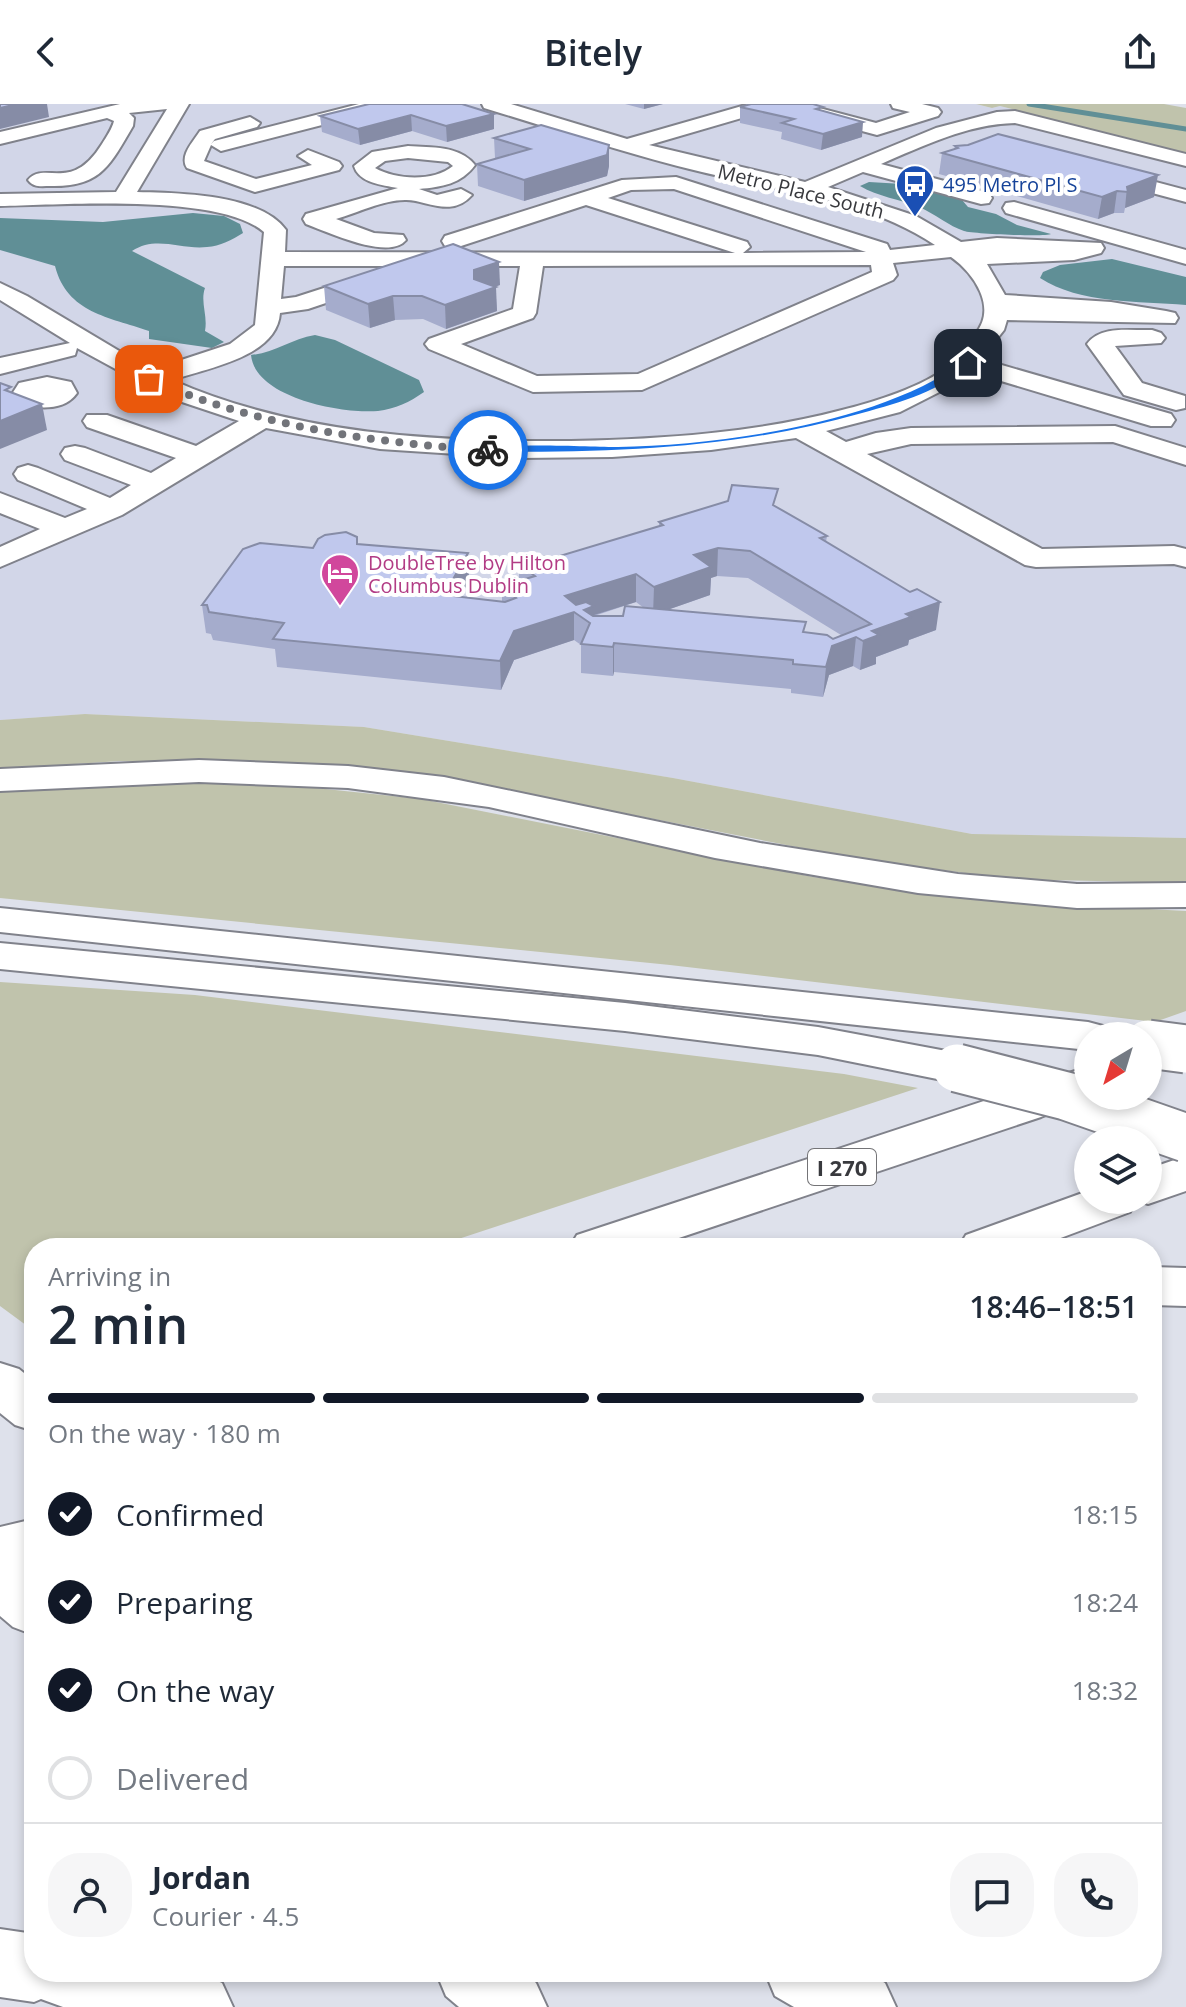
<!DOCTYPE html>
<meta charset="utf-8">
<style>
body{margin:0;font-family:"Open Sans",sans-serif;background:#f6f6f7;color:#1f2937;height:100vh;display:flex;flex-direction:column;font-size:30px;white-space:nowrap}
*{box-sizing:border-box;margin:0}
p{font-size:26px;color:#747a83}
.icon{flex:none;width:44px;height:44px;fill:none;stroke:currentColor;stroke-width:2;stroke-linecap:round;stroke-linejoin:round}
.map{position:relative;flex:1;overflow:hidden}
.panel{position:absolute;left:24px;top:1134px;width:1138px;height:744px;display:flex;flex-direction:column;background:#fff;border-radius:32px;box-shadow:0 4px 12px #0003}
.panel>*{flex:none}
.needle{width:52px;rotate:218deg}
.tools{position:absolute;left:1074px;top:918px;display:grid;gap:16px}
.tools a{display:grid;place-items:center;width:88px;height:88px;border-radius:50%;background:#fff;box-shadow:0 4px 12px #0003;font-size:40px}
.pin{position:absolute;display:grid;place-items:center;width:68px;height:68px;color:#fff;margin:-34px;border-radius:16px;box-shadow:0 4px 12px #0006}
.courier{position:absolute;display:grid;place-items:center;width:80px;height:80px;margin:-40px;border:6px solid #1a73e8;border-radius:50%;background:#fff;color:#222;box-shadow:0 2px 10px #0007}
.headline em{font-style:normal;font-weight:600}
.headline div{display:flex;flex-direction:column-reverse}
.headline{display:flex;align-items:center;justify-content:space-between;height:136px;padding:0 24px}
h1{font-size:52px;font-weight:600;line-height:60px}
.bar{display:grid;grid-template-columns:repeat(4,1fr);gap:12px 8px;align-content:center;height:96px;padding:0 24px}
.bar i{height:10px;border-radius:6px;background:#e0e1e3}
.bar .on{background:#111827}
.bar p{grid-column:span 4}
.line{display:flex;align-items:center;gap:20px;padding:0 24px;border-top:2px solid #e0e1e3}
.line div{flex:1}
.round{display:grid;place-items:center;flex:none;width:84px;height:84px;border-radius:32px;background:#f6f6f7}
ol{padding:0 24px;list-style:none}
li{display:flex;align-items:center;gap:24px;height:88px}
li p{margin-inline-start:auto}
li .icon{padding:8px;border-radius:50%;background:#111827;color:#fff;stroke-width:4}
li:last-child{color:#747a83}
li i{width:44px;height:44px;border:4px solid #e0e1e3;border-radius:50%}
header{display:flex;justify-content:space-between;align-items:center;height:104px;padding:0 24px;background:#fff;font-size:36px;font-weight:600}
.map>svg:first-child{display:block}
</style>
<header><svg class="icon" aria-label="back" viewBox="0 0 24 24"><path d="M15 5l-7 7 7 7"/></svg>Bitely<svg class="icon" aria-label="share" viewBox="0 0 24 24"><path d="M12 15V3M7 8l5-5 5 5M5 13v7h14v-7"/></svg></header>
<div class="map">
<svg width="1186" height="1903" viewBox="0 0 1186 1903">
<rect width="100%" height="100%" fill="#dee1eb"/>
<polygon fill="#d2d6e8" points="0,0 976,0 992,4 1000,2 1186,49 1186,734 972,730 673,674 364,623 85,610 0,616"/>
<g fill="#c0c3ac">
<polygon points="976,0 1164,0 1186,4 1186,49 1000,2 992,4"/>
<polygon points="85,610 364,623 673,674 972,730 1186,734 1186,779 1009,775 848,753 454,676 300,661 120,657 0,665 0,616"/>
<polygon points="77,678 268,679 421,695 813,773 978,796 1186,807 1186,907 1155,918 670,861 0,794 0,687"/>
<polygon points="0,878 195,891 844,970 918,984 431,1144 34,1144 34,1227 0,1202"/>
</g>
<g fill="#608f96">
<path d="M869,78l34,2 59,16 6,7 28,7 21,11 34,9c-4,3 -78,0 -87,-3 -15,-5 -29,-17 -45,-24 -19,-8 -41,-10 -59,-21z"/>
<path d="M193,109l31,3 16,8 3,9c-11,7 -23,13 -36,14 -26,3 -51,-12 -75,4l73,37c-5,14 3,27 0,43l19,11 -12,6 -63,-9v-8c-40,-14 -82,-18 -94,-65l-55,-16v-32l103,4z"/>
<path d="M1112,155l74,18v28c-47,-4 -106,-1 -146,-27l3,-6 17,-7z"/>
<path d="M315,231l20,5 84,40 5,12c-14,10 -29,17 -46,19 -35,3 -123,-13 -127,-56 23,-2 40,-16 64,-20z"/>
</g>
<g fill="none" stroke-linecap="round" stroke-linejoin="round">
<polyline stroke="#608f96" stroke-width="5" points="1029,0 1186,25"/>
<g stroke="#80828b" stroke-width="4">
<g id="minor">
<path d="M120,0h69l-52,88c42,1 123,2 149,38l-1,22 450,1 -149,-48 -125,41h-16l-3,-5 3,-5 177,-56 54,-3 211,67 3,6 45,-5c-69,-46 -155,-54 -233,-73 -73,-17 -145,-42 -218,-64l-2,-4h29l116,35 122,-35h55l72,19 34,-11 -17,-4 -2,-4h31l16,4 3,4 -3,4 -61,19 -101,-27 -127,37 156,37 131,-54 61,-16 18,-1 171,43v12l-171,-43c-47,1 -92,23 -134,41l108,29 3,5 -3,5 -8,1 -118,-32 -35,15 88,29 45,26 36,-4 104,5 3,5 -3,5 -27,7 -87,4 18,31 106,7 55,9 9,2 3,5 -3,5 -168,-3 -3,10 -23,29 190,55 4,6 -4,6h-20l-180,-54 -6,7 -65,33 -74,19 20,11 30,-9 35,-5 204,-2 71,22v17l-73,-23 -202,2 -44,10 175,95 132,-3 12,3v18l-12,-3 -138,3 -11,-2 -229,-127 -85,12 -99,7 -93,1 -139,-9 -114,-21 -144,87 -122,52v-20l40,-18 -40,-16v-20l65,25 22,-9 -69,-29 -4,-6 4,-6 10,-3 10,3 72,30 21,-13 -66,-25 -4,-6 4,-6 10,-2 10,2 66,25 25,-15 -89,-31 -4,-6 4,-6h20l89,31 43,-25 -72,-24 -90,-49 -2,7 -75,19v-16l70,-15 -70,-43v-17l27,13 124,74 79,-26 25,-19 9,-93c-45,-39 -203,-27 -264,-26v-12l116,-2 51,-83 -38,4 5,5 -1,8c-23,39 -32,61 -82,60 -10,0 -17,2 -23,-6 17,-20 43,14 74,-36 5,-8 10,-15 12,-23l-7,-3 -107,26v-12zM674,85l192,63 -123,1 7,-6 -3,-5 -139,-44 23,-8zM951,153c23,16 47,51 24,77 -9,11 -17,23 -27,32 -22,20 -77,37 -106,44 -87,23 -180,29 -271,31 -134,1 -275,-6 -399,-61 35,-12 105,-23 108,-67l28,-4 83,-28 4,-5 -4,-5 -8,-2 -87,28 -15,2 3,-33h236l-7,43 -84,30 -4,5 4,5 104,43 109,-2 251,-110 4,-5 -4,-12zM871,161l1,7 -234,102 -101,2 -76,-32 72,-26 3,-5 7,-47z"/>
<path d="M359,0h31l-2,4 -167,43 -10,-6 -7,16 52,18 56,-14 -14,-9 10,-6 31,12 3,4 -3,4 -84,22 -68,-24c-8,-12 6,-26 13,-37l50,-14 10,6 -3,4 -42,12 -4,5 3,-3z"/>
<path d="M408,42c24,2 51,-1 67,19 -14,19 -33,22 -56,24l18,6 24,-6 11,6c-21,24 -47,4 -67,5 -22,0 -48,13 -69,19l38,14 29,2 3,5c-17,21 -78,-8 -100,-16l-3,-5 3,-5 92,-26c-16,-3 -39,-5 -44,-22l18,-14zM408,54l40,4 5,4c-20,16 -56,14 -78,2l10,-7z"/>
<polygon points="1099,63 1186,86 1186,98 1092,73 1089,69"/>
<polygon points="1014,98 1186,146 1186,160 1006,109 1003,104 1006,99"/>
<path d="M1152,226l9,3 4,5 -4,5 -46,3 27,37 43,13v12l-9,2 -52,-15 -37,-51c14,-19 43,-13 65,-14z"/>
<path d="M47,273l24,5 6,11c-14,20 -43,15 -63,10l-4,-6 9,-14z"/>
</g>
</g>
<g stroke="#80828b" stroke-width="4">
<g id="highway">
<polygon points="199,656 348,662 444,673 760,739 958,770 1077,780 1186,779 1186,803 1077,804 918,789 715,754 489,703 348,684 199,678 0,687 0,665"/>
<polygon points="0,804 1088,918 1103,922 1110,932 1088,932 1088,946 0,828"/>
<polygon points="0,839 625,899 818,923 957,949 973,954 979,964 973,974 957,979 818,951 625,927 0,865"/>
<polygon points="1075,967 1088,971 1088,992 1091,993 1041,1013 649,1144 569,1144 577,1131"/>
<polygon points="1186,1052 1186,1087 1148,1100 1137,1096 1130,1108 1034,1144 958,1144 966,1131 1088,1087 1088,1096 1148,1096 1148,1065"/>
<polygon points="1152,1163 1186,1164 1186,1202 1152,1201"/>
<polygon points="0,1259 19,1265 34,1277 34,1327 15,1321 0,1309"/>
<polygon points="34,1415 34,1463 28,1465 34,1470 34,1531 13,1523 0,1512 0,1423"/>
<polygon points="0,1825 34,1830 34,1868 197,1868 222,1879 233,1903 63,1903 41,1895 34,1898 0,1893"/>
<polygon points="436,1868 524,1868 536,1879 547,1903 459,1903 446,1892"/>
<polygon points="765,1868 866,1868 885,1879 896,1903 794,1903 775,1892"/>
</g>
</g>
<use href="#minor" fill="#fff" fill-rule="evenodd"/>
<use href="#highway" fill="#fff" fill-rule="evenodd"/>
<g stroke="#80828b" stroke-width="51" stroke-linecap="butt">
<g id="highway-bridge">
<polyline points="1148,940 1186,945"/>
<polyline points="957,964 1066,992 1186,1034"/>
</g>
</g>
<use href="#highway-bridge" stroke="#fff" stroke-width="47"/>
</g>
<g fill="#a5accc" fill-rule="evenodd">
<polygon points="369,0 494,25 447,38 412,27 360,41 322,28 320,12"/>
<polygon points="625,0 663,0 644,5"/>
<polygon points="740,3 823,7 862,33 821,46 781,35 782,28 740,19"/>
<polygon points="494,34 609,41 609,62 607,72 524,97 478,82 477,60 497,55 495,54"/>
<polygon points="955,42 1154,93 1125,104 1124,109 1114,109 1098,115 939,70 942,49 954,45"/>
<polygon points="500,181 495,182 497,207 446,225 423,215 395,216 370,224 326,206 324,182"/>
<path d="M776,403l51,29 -1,6 110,88 -27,10 -1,5 -32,12v7l-16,6 -7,-4 -24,9 -6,22 -32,-4v-4l-177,-17 -1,4 -32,-3v-28l-7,-5 -60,20 -13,30 -224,-23 -2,-18 -62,-9 -2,-6 -5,-1 -4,-28 111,-57 45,-4 110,9 1,28 -9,16 42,5v-16l17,-5v-17l31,-5 109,-33v-4zM717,472l31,2 93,57 -8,4 -28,-7 -138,-22 43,-15 1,-17zM636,498l8,6 -21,8h-29z"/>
</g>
<g fill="#868ca6">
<polygon points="17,0 47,0 49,13 0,25 0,4"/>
<polygon points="644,0 663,0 644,5"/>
<polygon points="494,10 494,25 447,38 446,22"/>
<polygon points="411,11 412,27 360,41 358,25"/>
<polygon points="863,18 862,33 821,46 823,30"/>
<polygon points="609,41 609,62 607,72 524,97 524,76"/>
<polygon points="1158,71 1154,93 1125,104 1127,83"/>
<polygon points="1117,87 1114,109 1098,115 1102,93"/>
<polygon points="499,158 500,181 475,190 474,166"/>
<polygon points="496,183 497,207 446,225 445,201"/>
<polygon points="393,192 395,216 370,224 368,200"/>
<polygon points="42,300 47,326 0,345 0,317"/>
<polygon points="718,444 717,472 711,474 710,491 653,511 654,483 694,451"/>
<polygon points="468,449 469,477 445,520 444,491"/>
<polygon points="636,470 636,498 594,511 594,531 590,519 574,508 574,536 514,556 501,586 500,557 514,527 565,492"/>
<polygon points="940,498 936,526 909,536 908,541 876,553 876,560 860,566 863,537 872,527 906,510"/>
<polygon points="856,533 853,562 829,571 823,593 826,563 832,542"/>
<polygon points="614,539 614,568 613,572 613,543"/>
</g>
<g fill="#c0c8ed" stroke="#868ca6" stroke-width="2" fill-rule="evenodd">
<polygon points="0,0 17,0 0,4"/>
<polygon points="369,0 462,0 494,10 446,22 411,11 358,25 320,12"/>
<polygon points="751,0 813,0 823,3 816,5 863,18 823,30 782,19 794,15 740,3"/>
<polygon points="541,21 609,41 607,51 524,76 477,60 530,45 494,34"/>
<polygon points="998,30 1158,71 1127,83 1128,88 1117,87 1102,93 942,49 958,44 955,42 968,41"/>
<polygon points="453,140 499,158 474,166 474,175 496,183 445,201 422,192 393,192 368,200 324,182"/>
<polygon points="0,279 11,283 5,286 42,300 0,317"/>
<path d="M732,381l46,4 -5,16 54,31 -7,2 90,54 7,-3 23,13 -34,12 5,3 -39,14 7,4 -16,6 -7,-4 -24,9 -6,21 -33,-3v-4l-179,-17 -1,4 -32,-3 9,-21 -16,-11 -60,19 -14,30 -227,-22 11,-16 -75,-11 -2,-7h-5l41,-56 17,-6 53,5 5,-9 7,-4 21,-3 11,5v7l111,9 -24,42 61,7 11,-4 -14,-12 33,-10 -16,-12 26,-8 5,3 113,-34 -4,-3 69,-21zM718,444l32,3 121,73 -38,15 -6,-4 -24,-3 3,-10 -181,-16 -2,10h-30l-9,-6 10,-4 -8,-4 -10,3 -11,-9 71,-22 18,13 57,-20 -17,-12z"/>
</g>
<path fill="#1a73e8" d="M965,257l7,2c-32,28 -70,39 -110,50 -127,36 -242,39 -374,39l-4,-2c16,-8 110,-3 134,-3 105,-2 262,-24 347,-86z"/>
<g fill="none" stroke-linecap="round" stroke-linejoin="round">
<path stroke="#72747a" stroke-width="8" stroke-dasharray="0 14.4" d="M149,275c107,47 223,64 339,71"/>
</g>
<defs>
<g id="bus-pin" transform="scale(2)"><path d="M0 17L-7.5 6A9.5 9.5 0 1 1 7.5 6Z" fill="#1a4fb4" stroke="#fff"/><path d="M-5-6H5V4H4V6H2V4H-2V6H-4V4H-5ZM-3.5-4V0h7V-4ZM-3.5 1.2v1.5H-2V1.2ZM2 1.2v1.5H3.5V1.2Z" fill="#fff"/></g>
<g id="hotel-pin" transform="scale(2)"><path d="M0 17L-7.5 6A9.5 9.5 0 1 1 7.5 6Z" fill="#d1479c" stroke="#fff"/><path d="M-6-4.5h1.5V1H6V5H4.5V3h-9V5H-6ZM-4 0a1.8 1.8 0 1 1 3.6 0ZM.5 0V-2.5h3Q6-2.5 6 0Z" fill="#fff"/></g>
</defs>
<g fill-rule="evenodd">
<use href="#bus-pin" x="915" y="80"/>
<use href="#hotel-pin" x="340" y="469"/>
</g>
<g text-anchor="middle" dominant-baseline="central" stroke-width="8" stroke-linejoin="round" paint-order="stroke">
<g font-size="20" fill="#164399" stroke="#fff" text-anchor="start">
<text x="943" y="80">495 Metro Pl S</text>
</g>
<g font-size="20" fill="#38393d" stroke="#fff">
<text transform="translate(801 87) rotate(14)">Metro Place South</text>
</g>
<g font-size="20" fill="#b23c85" stroke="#fff" text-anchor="start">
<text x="368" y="458">DoubleTree by Hilton<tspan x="368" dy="23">Columbus Dublin</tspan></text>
</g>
<rect fill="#fff" stroke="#747477" stroke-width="2" x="808" y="1045" width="68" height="36" rx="6"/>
<g font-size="22" font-weight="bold" fill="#38393d">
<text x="842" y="1063">I 270</text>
</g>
</g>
</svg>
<div class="tools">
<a><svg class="needle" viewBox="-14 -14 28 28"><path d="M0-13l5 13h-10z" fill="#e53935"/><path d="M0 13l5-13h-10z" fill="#747a83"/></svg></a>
<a><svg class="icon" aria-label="layers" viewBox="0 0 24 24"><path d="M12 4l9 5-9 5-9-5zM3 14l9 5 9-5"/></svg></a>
</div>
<div class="pin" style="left:149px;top:275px;background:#ea580c"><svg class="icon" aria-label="bag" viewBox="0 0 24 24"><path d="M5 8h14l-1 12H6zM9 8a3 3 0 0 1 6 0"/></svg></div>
<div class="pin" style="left:968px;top:259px;background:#1f2937"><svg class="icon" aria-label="home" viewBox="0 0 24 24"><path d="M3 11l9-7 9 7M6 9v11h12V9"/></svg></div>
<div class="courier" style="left:488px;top:346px"><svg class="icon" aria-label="bike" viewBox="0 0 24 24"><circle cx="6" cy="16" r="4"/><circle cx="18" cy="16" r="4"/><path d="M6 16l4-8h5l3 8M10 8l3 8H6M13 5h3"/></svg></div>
<section class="panel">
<div class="headline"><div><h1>2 min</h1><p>Arriving in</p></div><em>18:46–18:51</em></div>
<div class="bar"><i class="on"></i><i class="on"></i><i class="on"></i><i></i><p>On the way · 180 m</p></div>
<ol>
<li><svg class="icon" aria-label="check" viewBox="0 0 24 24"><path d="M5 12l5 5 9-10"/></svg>Confirmed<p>18:15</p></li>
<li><svg class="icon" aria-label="check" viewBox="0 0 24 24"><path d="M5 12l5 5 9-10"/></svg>Preparing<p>18:24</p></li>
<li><svg class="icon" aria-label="check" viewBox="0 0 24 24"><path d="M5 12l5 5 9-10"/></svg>On the way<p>18:32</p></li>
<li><i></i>Delivered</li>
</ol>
<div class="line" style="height:144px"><a class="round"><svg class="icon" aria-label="person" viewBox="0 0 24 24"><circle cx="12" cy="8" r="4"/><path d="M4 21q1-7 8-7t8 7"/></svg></a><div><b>Jordan</b><p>Courier · 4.5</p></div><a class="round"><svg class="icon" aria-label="chat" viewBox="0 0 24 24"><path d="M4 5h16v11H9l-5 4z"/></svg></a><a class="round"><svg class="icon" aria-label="phone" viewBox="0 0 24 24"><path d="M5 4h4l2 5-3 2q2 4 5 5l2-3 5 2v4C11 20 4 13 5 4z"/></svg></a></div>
</section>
</div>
